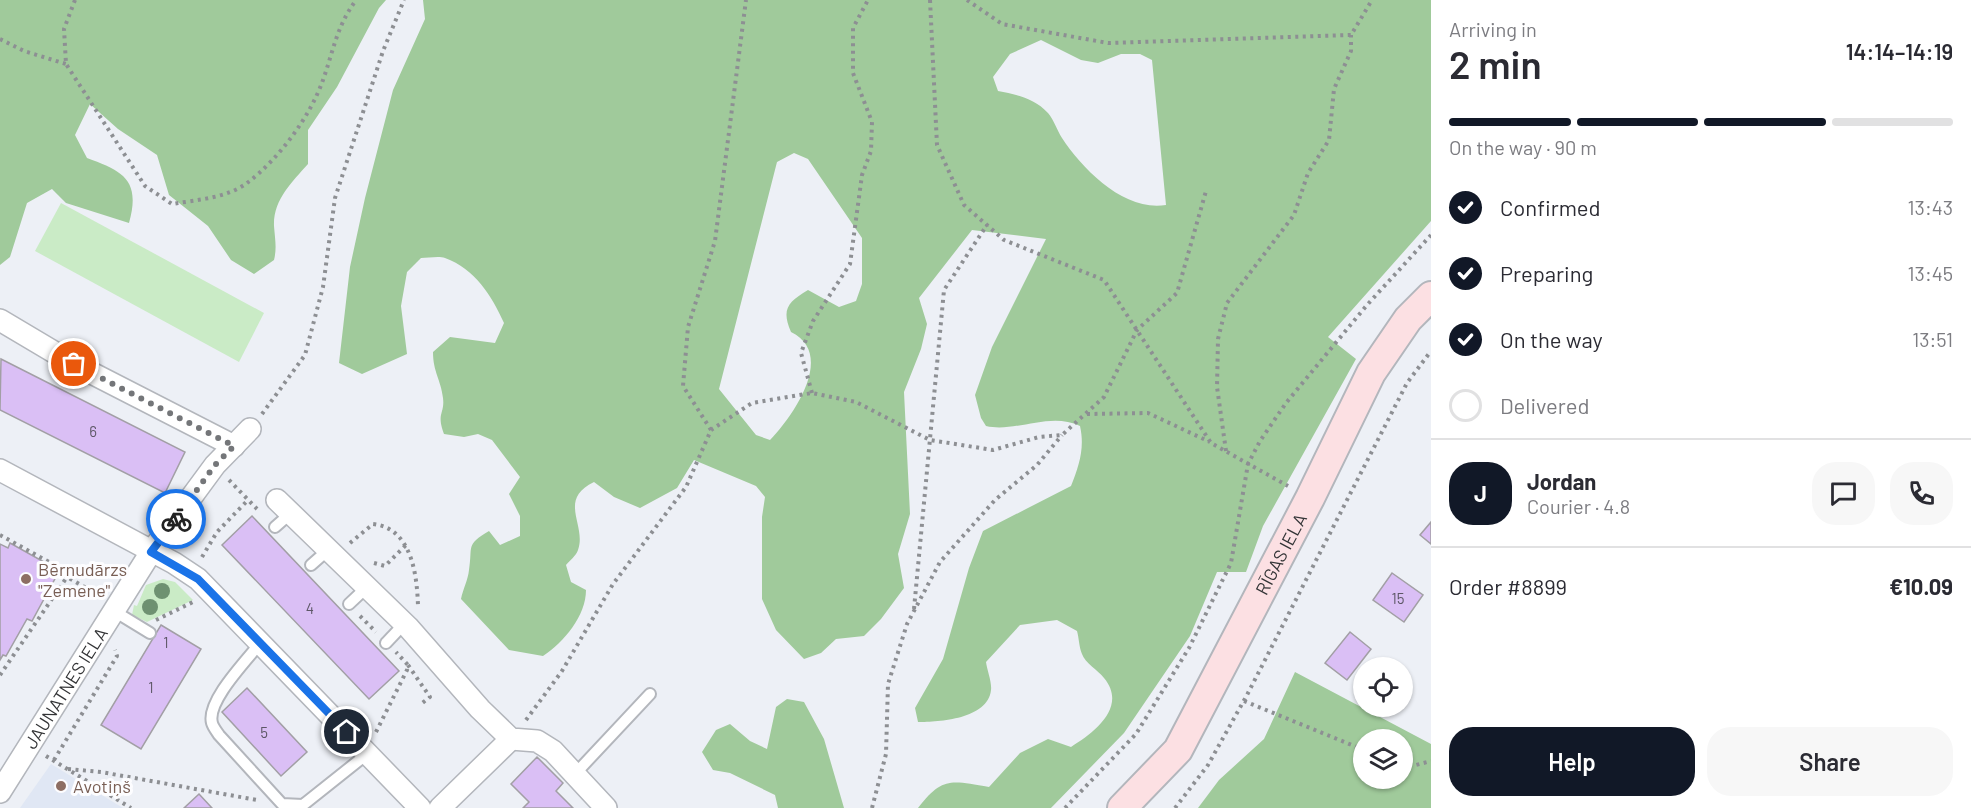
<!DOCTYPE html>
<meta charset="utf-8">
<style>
body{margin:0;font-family:Barlow,sans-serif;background:#f7f7f7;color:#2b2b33;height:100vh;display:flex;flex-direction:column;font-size:22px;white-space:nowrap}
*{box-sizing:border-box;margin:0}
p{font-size:20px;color:#7c7c81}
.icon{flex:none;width:33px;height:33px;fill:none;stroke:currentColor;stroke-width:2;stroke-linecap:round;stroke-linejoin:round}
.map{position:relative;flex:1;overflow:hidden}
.drawer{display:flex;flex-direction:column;background:#fff;width:540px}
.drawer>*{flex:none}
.controls{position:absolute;left:1353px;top:657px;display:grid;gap:12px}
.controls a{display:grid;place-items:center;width:60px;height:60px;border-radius:50%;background:#fff;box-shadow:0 2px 4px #0004;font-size:30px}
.pin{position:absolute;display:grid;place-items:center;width:51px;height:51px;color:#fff;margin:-26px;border:3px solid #fff;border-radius:50%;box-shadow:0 2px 6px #0007}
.courier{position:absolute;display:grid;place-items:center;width:60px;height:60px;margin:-30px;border:4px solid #1a73e8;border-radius:50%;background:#fff;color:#222;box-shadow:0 2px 8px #0007}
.headline em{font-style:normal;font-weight:600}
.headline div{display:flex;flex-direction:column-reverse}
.headline{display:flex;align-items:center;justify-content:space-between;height:102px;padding:0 18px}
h1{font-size:39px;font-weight:600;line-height:45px}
.bar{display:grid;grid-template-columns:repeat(4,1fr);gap:9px 6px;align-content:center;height:72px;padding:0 18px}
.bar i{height:8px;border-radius:4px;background:#e1e1e2}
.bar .current{background:#111827}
.bar p{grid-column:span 4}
.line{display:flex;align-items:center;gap:15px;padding:0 18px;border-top:2px solid #e1e1e2}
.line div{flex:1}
.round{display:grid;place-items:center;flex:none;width:63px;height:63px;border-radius:24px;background:#f7f7f7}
ol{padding:0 18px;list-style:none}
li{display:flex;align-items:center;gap:18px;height:66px}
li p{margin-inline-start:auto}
li .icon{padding:6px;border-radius:50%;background:#111827;color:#fff;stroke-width:4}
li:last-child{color:#7c7c81}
li i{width:33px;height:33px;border:3px solid #e1e1e2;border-radius:50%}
.action{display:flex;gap:12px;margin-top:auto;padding:12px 18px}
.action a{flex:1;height:69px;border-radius:24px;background:#111827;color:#fff;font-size:24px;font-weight:600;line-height:69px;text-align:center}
.action a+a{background:#f7f7f7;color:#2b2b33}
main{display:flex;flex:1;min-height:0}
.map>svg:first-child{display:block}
</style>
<main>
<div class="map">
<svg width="1431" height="808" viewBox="0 0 1431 808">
<rect width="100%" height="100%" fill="#edf0f6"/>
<polygon fill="#e0e7f4" points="51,764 123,808 20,808"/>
<g fill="#caebc6">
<polygon points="61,203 264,313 239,362 35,251"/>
<polygon points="163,579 175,582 193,600 147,622 132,615 134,605 137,606 146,585"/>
</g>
<g fill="#a0ca9b" fill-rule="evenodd">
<path d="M0,0h386l-7,8 -42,79 -29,43v34c-16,18 -35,36 -34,62 1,13 3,22 0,34l-20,14 -23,-14 -23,-34 -39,-31 -12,-40 -39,-26 -28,-25 -15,31 12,23c36,13 54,22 42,65l-63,-20 -14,-14 -25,14 -17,54 -10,8z"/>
<path d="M423,0h1008v221l-103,116 28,22 -93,167 -17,46h-29l-27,64 -66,97 -73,75h-133c25,-32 33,-27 71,-21l31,-34 28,-14 23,8c23,-14 57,-40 33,-69 -6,-8 -19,-15 -22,-24 -3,-7 -3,-16 -5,-23l-20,-11 -37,5 -34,37c1,8 6,20 5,28 -3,29 -52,32 -73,32l-3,-14 28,-49 26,-91 14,-37 88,-45c8,-20 14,-38 9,-60 -30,-15 -64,7 -94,0l-5,-8 -6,-23 17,-48 54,-108 -74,-9 -53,68 8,26 -6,25 -17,43 6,122 -12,40 6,34 -23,31 -17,17 -28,3 -15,14 -17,6 -28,-29 -14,-31v-82l3,-20 -9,-11 -62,-26 -17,28 -37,20 -26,-11 -20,-15c-37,18 -7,43 -16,68 -2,6 -8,10 -12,15l5,17 15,8c0,26 -22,52 -43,66l-34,-6 -48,-51c2,-10 7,-19 8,-29 4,-24 -4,-25 20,-39l11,14 20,-9v-20l-11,-22 11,-17 -28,-37 -14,-6 -14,3 -20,-3c-8,-21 1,-20 -1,-36 -2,-18 -10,-26 -10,-46l17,-15 45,6 9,-20c-12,-27 -29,-54 -59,-65 -6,-2 -17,0 -24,0l-14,14 -6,34 6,48 -45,20 -23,-11 11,-96 15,-69 28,-108 32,-71zM1041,40l40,20 17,3 23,-9h19l12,6 14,145c-41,7 -83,-35 -104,-67 -5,-8 -8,-18 -14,-25 -14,-15 -30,-18 -50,-22l-5,-14 17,-23zM794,153l14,6 54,79v46l-6,17 -17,6 -31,-17c-20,12 -27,19 -17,42 45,22 3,83 -21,108l-14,-5 -37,-46 58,-227z"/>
<path d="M1295,672l136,72v64h-233l21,-28 45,-41zM1364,740h38v38h-38z"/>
<polygon points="787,699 804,702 824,739 844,808 778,808 775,795 730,773 713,770 702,752 716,730 730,724 750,741 767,749 776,707"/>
</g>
<g fill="#dabff5" stroke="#a29fa5" stroke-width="1.5">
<polygon points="1,359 185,452 165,493 0,410"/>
<polygon points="252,516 399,671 369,699 222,545"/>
<polygon points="1431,522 1431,544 1420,535"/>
<polygon points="10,543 44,562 41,566 57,575 32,621 27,619 6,656 3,655 0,660 0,544 8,548"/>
<polygon points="1392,573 1423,595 1404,622 1373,600"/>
<polygon points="161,625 201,649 141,749 101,725"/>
<polygon points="1350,632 1371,649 1347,680 1325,663"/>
<polygon points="247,688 307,752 281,776 222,712"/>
<polygon points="537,757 563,783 556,791 573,808 523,808 529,802 511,784"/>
<polygon points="199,794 212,808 184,808"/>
</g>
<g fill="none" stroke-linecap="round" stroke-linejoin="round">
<g stroke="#b3b6bc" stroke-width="14">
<g id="lane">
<polyline points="275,527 291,513"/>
<polyline points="311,565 328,550"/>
<polyline points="349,604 367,587"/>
<polyline points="114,611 150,633"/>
<path d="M261,642c-13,17 -55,59 -49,81 1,4 5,9 7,12l63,69 21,1 64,-51"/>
<polyline points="386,643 404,624"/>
<polyline points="575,774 650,694"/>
</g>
</g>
<g stroke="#b3b6bc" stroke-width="24">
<g id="street">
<polyline points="0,320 74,364 234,446"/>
<polyline points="0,470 174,563 198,579 420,808"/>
<polyline points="277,500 408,627 480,709 511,739 537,741 553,751 606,808"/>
<path id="s1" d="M0,792l151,-240 64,-87 35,-36"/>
<polyline points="440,808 511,739"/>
</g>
</g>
<g stroke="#b3b6bc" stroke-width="32">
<g id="secondary">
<path id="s2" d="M1122,808l56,-58 132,-252 61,-125 37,-54 23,-23"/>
</g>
</g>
<g stroke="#8d8f93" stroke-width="4" stroke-dasharray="3 4.5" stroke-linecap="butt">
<path d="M75,0l-11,29 2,35 79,122 27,18c24,-4 55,-6 75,-21 31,-23 63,-66 76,-103 11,-31 13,-52 33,-80"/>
<polyline points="930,0 937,145 964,205 1004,240 1104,280 1211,443 1288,486"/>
<polyline points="967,0 1002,24 1108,43 1351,35 1372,0"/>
<polyline points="0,39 24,51 66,64"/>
<polyline points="812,393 801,353 813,321 850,264 862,175 871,151 872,122 853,73 853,28 868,0"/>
<polyline points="262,414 305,355 323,287 335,198 383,51 404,0"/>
<polyline points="1087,414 1148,413 1210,442"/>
<polyline points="711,430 683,386 688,327 715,241 746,0"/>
<polyline points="1226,451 1217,387 1218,339 1227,303 1294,215 1308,173 1329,140 1334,89 1351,51 1351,35"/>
<polyline points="229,480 257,509"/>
<polyline points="0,535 49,562 67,577 100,596"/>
<path d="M350,543l23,-19c38,4 44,49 45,82"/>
<polyline points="202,557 217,532 248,500"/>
<polyline points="374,563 385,566 406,545"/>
<polyline points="914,609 944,290 987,225"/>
<polyline points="360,616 376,632"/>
<polyline points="156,620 193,602"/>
<polyline points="408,665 430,697 421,704"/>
<polyline points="0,675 67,577"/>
<polyline points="1244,701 1364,750"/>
<polyline points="526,720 562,671 613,584 686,487 711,430 752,403 812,393 856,402 930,440 993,450 1039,437 1062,435 1104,397 1137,330 1177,293 1206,191"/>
<polyline points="376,732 407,670 408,665 396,652"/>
<polyline points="46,756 131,808"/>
<polyline points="54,760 117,656 115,650"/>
<polyline points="1402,761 1416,765 1431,761"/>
<polyline points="68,769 101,772 257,800"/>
<polyline points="872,808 886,754 888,684 907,624 940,562 995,500 1037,465 1062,435"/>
<polyline points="1065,808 1136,734 1189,648 1231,563 1248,464 1260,441 1286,403 1367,305 1431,235"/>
<polyline points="1175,808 1208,765 1247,695 1407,383 1431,351"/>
</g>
<use href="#lane" stroke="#fff" stroke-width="10"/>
<use href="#street" stroke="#fff" stroke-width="21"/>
<use href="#secondary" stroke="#fce0e3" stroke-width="28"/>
</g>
<g fill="#6e9171">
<circle cx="162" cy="591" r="8"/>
<circle cx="150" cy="607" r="8"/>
</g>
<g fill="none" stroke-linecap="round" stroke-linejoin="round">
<polyline stroke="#747679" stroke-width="6" stroke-dasharray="0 10.8" points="74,364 234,446 215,465 176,519"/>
<polyline stroke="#1a73e8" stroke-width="8" points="176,519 151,552 198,579 347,732"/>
</g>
<g fill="#8d6e63" stroke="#fdfdff" stroke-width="2">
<circle cx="26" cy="579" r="6"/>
<circle cx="61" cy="786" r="6"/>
</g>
<g text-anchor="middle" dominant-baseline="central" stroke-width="6" stroke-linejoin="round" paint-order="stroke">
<g font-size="15" fill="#5d5766">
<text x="93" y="431">6</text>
<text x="1398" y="598">15</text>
<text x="310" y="608">4</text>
<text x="166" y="642">1</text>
<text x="151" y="687">1</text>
<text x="264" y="732">5</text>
</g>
<g font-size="18" fill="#333436" stroke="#fdfdff">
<text stroke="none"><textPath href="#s2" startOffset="302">RĪGAS IELA</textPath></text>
<text stroke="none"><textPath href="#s1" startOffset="123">JAUNATNES IELA</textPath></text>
</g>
<g font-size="18" fill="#785e54" stroke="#fdfdff" text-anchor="start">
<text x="38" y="569">Bērnudārzs<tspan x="38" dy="21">"Zemene"</tspan></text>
<text x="73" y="786">Avotiņš</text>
</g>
</g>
</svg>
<div class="controls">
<a><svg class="icon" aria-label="locate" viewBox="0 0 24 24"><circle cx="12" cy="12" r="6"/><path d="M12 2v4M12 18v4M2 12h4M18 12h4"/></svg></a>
<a><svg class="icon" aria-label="layers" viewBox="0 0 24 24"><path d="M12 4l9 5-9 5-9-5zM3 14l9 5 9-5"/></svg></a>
</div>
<div class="pin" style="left:74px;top:364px;background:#ea580c"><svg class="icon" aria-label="bag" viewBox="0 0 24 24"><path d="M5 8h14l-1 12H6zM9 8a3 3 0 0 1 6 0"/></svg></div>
<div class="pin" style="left:347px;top:732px;background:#1f2937"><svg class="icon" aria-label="home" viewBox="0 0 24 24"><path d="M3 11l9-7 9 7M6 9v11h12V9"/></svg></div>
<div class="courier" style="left:176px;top:519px"><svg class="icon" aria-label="bike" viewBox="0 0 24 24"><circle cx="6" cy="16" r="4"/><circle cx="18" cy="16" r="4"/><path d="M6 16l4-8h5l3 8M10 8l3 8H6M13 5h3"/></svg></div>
</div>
<section class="drawer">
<div class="headline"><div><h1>2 min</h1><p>Arriving in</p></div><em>14:14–14:19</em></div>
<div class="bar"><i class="current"></i><i class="current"></i><i class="current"></i><i></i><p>On the way · 90 m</p></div>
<ol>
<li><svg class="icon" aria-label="check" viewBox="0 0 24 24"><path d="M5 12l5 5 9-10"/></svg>Confirmed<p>13:43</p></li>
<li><svg class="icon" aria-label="check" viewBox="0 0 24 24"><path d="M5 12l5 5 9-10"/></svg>Preparing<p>13:45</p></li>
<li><svg class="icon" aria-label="check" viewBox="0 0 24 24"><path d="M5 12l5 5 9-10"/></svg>On the way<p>13:51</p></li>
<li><i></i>Delivered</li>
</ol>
<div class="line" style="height:108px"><b class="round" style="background:#111827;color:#fff">J</b><div><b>Jordan</b><p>Courier · 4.8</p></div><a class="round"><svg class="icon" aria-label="chat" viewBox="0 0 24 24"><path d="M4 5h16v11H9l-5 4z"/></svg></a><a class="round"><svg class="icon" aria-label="phone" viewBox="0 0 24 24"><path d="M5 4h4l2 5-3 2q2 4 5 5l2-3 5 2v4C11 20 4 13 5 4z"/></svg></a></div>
<div class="line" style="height:78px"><div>Order #8899</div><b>€10.09</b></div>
<div class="action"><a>Help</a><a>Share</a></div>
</section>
</main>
